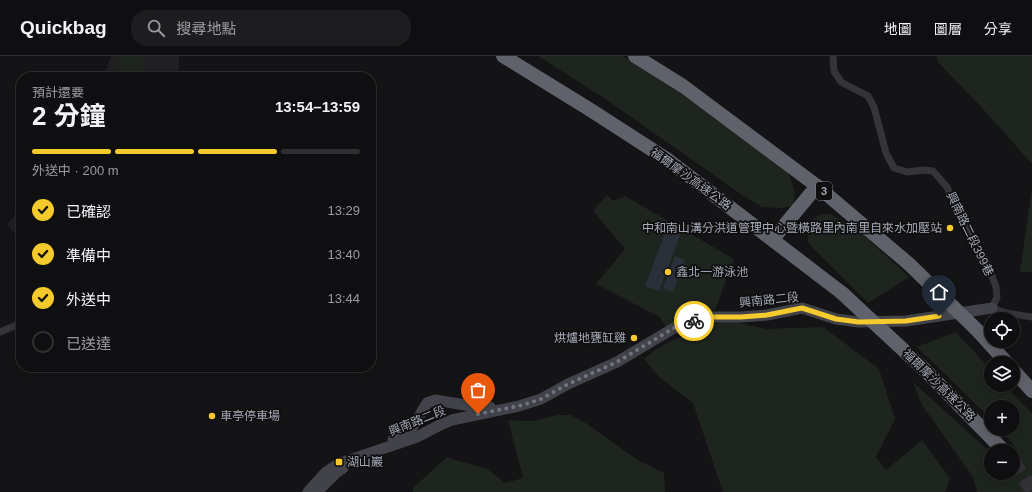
<!DOCTYPE html>
<html lang="zh-TW">
<meta charset="utf-8">
<style>
body{margin:0;font-family:Helvetica,"Noto Sans TC",sans-serif;background:#1d1c1e;color:#f1f3f6;height:100vh;display:flex;flex-direction:column;font-size:15px;white-space:nowrap}
*{box-sizing:border-box;margin:0}
p{font-size:13px;color:#9b9c9f}
.icon{flex:none;width:22px;height:22px;fill:none;stroke:currentColor;stroke-width:2;stroke-linecap:round;stroke-linejoin:round}
.map{position:relative;flex:1;overflow:hidden}
.panel{position:absolute;left:16px;top:16px;width:360px;height:300px;display:flex;flex-direction:column;background:#0f0e10;border-radius:16px;box-shadow:0 2px 10px #0003,0 0 0 1px #2f2e30}
.panel>*{flex:none}
.buttons{position:absolute;left:984px;top:256px;display:grid;gap:8px}
.buttons a{display:grid;place-items:center;width:36px;height:36px;border-radius:50%;background:#0f0e10;box-shadow:0 2px 10px #0003,0 0 0 1px #2f2e30;font-size:20px}
.pin{position:absolute;display:grid;place-items:center;width:34px;height:34px;color:#fff;margin:-41px -17px;border-radius:50% 50% 50% 0;rotate:-45deg;box-shadow:0 0 4px #0007}
.pin .icon{rotate:45deg}
.courier{position:absolute;display:grid;place-items:center;width:40px;height:40px;margin:-20px;border:3px solid #f5ca2c;border-radius:50%;background:#fff;color:#222;box-shadow:0 1px 5px #0007}
.summary em{font-style:normal;font-weight:700}
.summary div{display:flex;flex-direction:column-reverse}
.summary{display:flex;align-items:center;justify-content:space-between;height:68px;padding:0 16px}
h1{font-size:26px;font-weight:700;line-height:30px}
.bar{display:grid;grid-template-columns:repeat(4,1fr);gap:6px 4px;align-content:center;height:48px;padding:0 16px}
.bar i{height:5px;border-radius:3px;background:#2f2e30}
.bar .on{background:#f5ca2c}
.bar p{grid-column:span 4}
ol{padding:0 16px;list-style:none}
li{display:flex;align-items:center;gap:12px;height:44px}
li p{margin-inline-start:auto}
li .icon{padding:4px;border-radius:50%;background:#f5ca2c;color:#111;stroke-width:4}
li:last-child{color:#9b9c9f}
li i{width:22px;height:22px;border:2px solid #2f2e30;border-radius:50%}
header{display:flex;align-items:center;gap:24px;box-sizing:border-box;height:56px;padding:0 20px;background:#0f0e10;border-bottom:1px solid #2f2e30}
header strong{font-size:19px}
nav{display:flex;gap:22px;margin-inline-start:auto;font-size:14px}
.search{width:280px;height:36px;background:#1d1c1e;display:flex;align-items:center;gap:10px;box-sizing:border-box;padding:0 14px;border-radius:16px;color:#9b9c9f;font-size:15px}
.map>svg:first-child{display:block}
</style>
<header>
<strong>Quickbag</strong>
<div class="search"><svg class="icon" aria-label="search" viewBox="0 0 24 24"><circle cx="10" cy="10" r="6"/><path d="M15 15l6 6"/></svg>搜尋地點</div>
<nav><a>地圖</a><a>圖層</a><a>分享</a></nav>
</header>
<div class="map">
<svg width="1032" height="436" viewBox="0 0 1032 436">
<rect width="100%" height="100%" fill="#141315"/>
<g fill="#201f22">
<polygon points="111,0 179,0 179,21 104,21"/>
<polygon points="21,150 21,183 7,169"/>
</g>
<g fill="#1e251f">
<polygon points="118,0 144,0 143,21 117,21"/>
<path d="M538,0h85l56,36 109,81c4,10 10,22 4,33l-11,2 -19,-1 -20,-12 -135,-95z"/>
<polygon points="937,0 1032,0 1032,108 984,54 938,6"/>
<polygon points="1032,132 1032,216 1020,216"/>
<polygon points="607,139 613,145 625,140 734,203 715,254 695,258 666,271 660,261 596,228 625,193 593,155"/>
<path d="M821,158h10l28,17 50,46 -41,26 -59,-59c-4,-15 -2,-23 12,-30z"/>
<path d="M726,264l40,9 57,-2 56,42 16,50 -19,38 10,13 36,-30 28,38 -5,14h-222l-30,-89 -35,-27 -14,-17c23,-21 54,-28 82,-39z"/>
<polygon points="956,276 991,314 991,329 1005,329 1032,358 1032,436 977,436 973,421 922,349 913,326 991,397 991,417 1013,417 1013,400 1017,394 1001,373 1013,373 1013,351 991,351 991,363 917,291"/>
<polygon points="557,359 571,359 587,368 638,404 664,417 665,436 413,436 413,432 447,401 458,405 486,412 505,427 523,422 508,364 534,365"/>
</g>
<g fill="#2a3039">
<polygon points="667,172 681,177 659,235 645,230"/>
<polygon points="675,200 685,204 673,236 663,232"/>
</g>
<g fill="none" stroke-linecap="round" stroke-linejoin="round">
<polyline stroke="#313135" stroke-width="14" stroke-dasharray="14 7" stroke-linecap="butt" points="1013,405 1032,434"/>
<g stroke="#34353a" stroke-width="7">
<polyline points="833,0 834,15 841,26 868,40 874,51 886,97 894,112 907,116 923,114 933,115 947,131 956,151 987,207 996,231 997,241 992,252 1006,257 1032,261"/>
<polyline points="0,276 21,267"/>
</g>
<g stroke="#42434a" stroke-width="11">
<polyline points="393,384 412,372 427,347 435,344 477,351 490,351"/>
<polyline points="308,436 326,416 338,408 417,381 440,369 452,364 519,350 541,343 568,328 617,306 674,272 704,261 741,261 767,259 802,252 836,263 859,266 906,265 992,252"/>
<polyline points="317,436 336,417 343,412"/>
</g>
<g stroke="#60626b" stroke-width="14">
<polyline points="503,0 589,53 668,104 842,237"/>
<polyline points="635,0 683,30 817,130 909,208"/>
<polyline points="773,183 817,130"/>
<polyline points="978,275 1007,307"/>
<polyline points="1013,314 1032,335"/>
<polyline points="926,315 1004,395"/>
</g>
<g stroke="#60626b" stroke-width="14">
<polyline points="909,208 978,275"/>
<polyline points="842,237 926,315"/>
</g>
</g>
<g fill="none" stroke-linecap="round" stroke-linejoin="round">
<polyline stroke="#72747e" stroke-width="4" stroke-dasharray="0 7.2" points="478,358 519,350 541,343 568,328 617,306 674,272 694,265"/>
<polyline stroke="#f5ca2c" stroke-width="5" points="694,265 704,261 741,261 767,259 802,252 836,263 859,266 906,265 939,260"/>
</g>
<g fill="#f5ca2c" stroke="#0f0f10" stroke-width="1.5">
<circle cx="950" cy="172" r="4"/>
<circle cx="668" cy="216" r="4"/>
<circle cx="634" cy="282" r="4"/>
<circle cx="212" cy="360" r="4"/>
<rect x="335" y="402" width="8" height="8" rx="2"/>
</g>
<g text-anchor="middle" dominant-baseline="central" stroke-width="3.5" stroke-linejoin="round" paint-order="stroke">
<rect fill="#0f0f10" stroke="#787a84" stroke-width="1" x="816" y="126" width="16" height="18" rx="3"/>
<g font-size="11" font-weight="bold" fill="#a5a8b6">
<text x="824" y="135">3</text>
</g>
<g font-size="12" fill="#a5a8b6" stroke="#0f0f10">
<text transform="translate(691 123) rotate(36)">福爾摩沙高速公路</text>
<text transform="translate(970 178) rotate(64)">興南路二段399巷</text>
<text transform="translate(769 244) rotate(-6)">興南路二段</text>
<text transform="translate(939 329) rotate(45)">福爾摩沙高速公路</text>
<text transform="translate(417 365) rotate(-22)">興南路二段</text>
</g>
<g font-size="12" fill="#a5a8b6" stroke="#0f0f10" text-anchor="start">
<text x="942" y="172" text-anchor="end">中和南山溝分洪道管理中心暨橫路里內南里自來水加壓站</text>
<text x="676" y="216">鑫北一游泳池</text>
<text x="626" y="282" text-anchor="end">烘爐地甕缸雞</text>
<text x="220" y="360">車亭停車場</text>
<text x="347" y="406">湖山巖</text>
</g>
</g>
</svg>
<div class="buttons">
<a><svg class="icon" aria-label="locate" viewBox="0 0 24 24"><circle cx="12" cy="12" r="6"/><path d="M12 2v4M12 18v4M2 12h4M18 12h4"/></svg></a>
<a><svg class="icon" aria-label="layers" viewBox="0 0 24 24"><path d="M12 4l9 5-9 5-9-5zM3 14l9 5 9-5"/></svg></a>
<a>+</a>
<a>−</a>
</div>
<div class="pin" style="left:478px;top:358px;background:#ea580c"><svg class="icon" aria-label="bag" viewBox="0 0 24 24"><path d="M5 8h14l-1 12H6zM9 8a3 3 0 0 1 6 0"/></svg></div>
<div class="pin" style="left:939px;top:260px;background:#1f2937"><svg class="icon" aria-label="home" viewBox="0 0 24 24"><path d="M3 11l9-7 9 7M6 9v11h12V9"/></svg></div>
<div class="courier" style="left:694px;top:265px"><svg class="icon" aria-label="bike" viewBox="0 0 24 24"><circle cx="6" cy="16" r="4"/><circle cx="18" cy="16" r="4"/><path d="M6 16l4-8h5l3 8M10 8l3 8H6M13 5h3"/></svg></div>
<section class="panel">
<div class="summary"><div><h1>2 分鐘</h1><p>預計還要</p></div><em>13:54–13:59</em></div>
<div class="bar"><i class="on"></i><i class="on"></i><i class="on"></i><i></i><p>外送中 · 200 m</p></div>
<ol>
<li><svg class="icon" aria-label="check" viewBox="0 0 24 24"><path d="M5 12l5 5 9-10"/></svg>已確認<p>13:29</p></li>
<li><svg class="icon" aria-label="check" viewBox="0 0 24 24"><path d="M5 12l5 5 9-10"/></svg>準備中<p>13:40</p></li>
<li><svg class="icon" aria-label="check" viewBox="0 0 24 24"><path d="M5 12l5 5 9-10"/></svg>外送中<p>13:44</p></li>
<li><i></i>已送達</li>
</ol>
</section>
</div>
